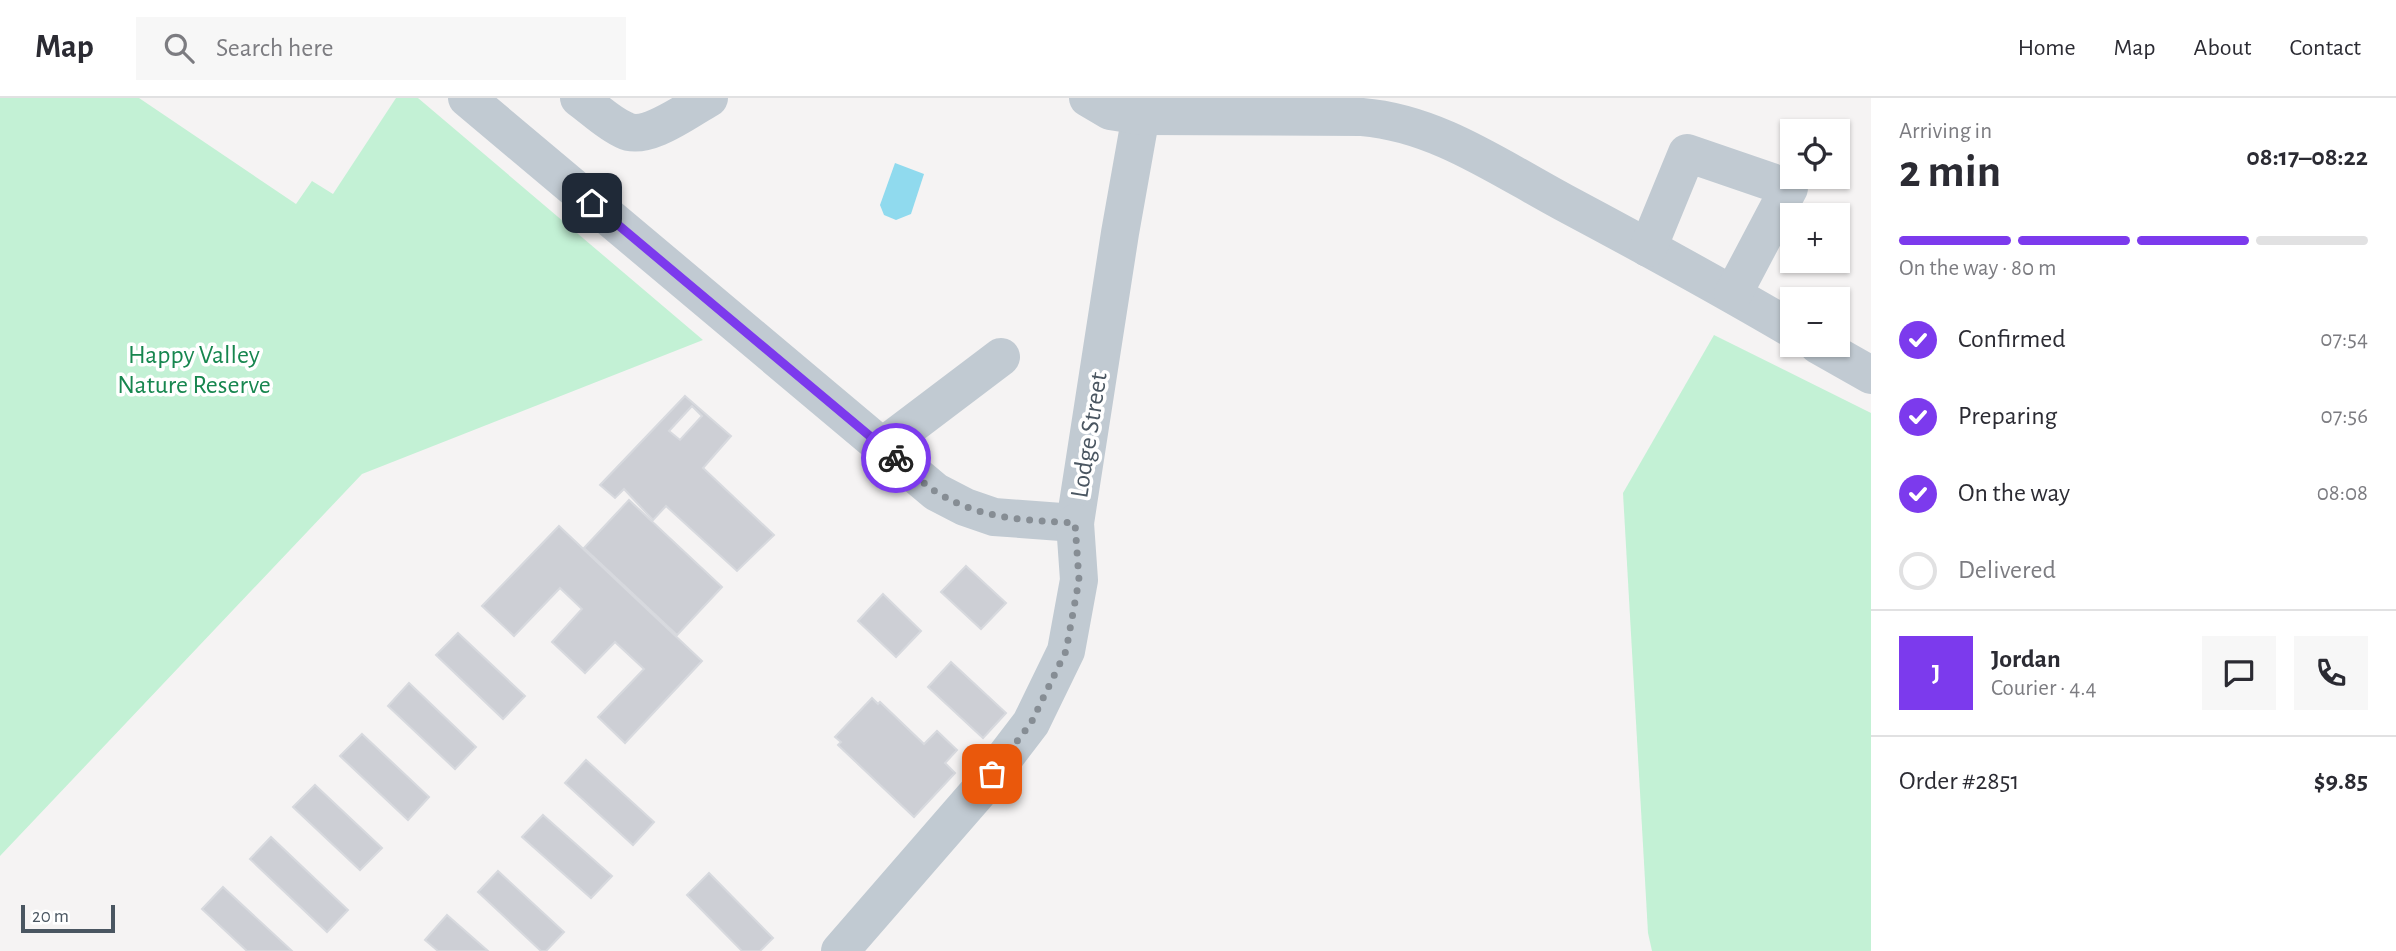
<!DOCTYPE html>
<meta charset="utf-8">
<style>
body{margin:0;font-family:"Alegreya Sans",sans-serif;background:#f7f7f7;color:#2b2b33;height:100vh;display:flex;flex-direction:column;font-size:26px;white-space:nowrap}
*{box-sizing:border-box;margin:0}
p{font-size:23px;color:#7c7c81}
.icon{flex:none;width:38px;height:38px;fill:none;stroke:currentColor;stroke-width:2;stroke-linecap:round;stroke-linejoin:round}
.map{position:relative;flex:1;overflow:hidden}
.sheet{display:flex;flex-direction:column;background:#fff;width:525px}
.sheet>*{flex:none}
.tools{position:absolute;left:1780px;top:21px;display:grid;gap:14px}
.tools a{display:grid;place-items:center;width:70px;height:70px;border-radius:0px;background:#fff;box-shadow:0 2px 5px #0004;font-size:35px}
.scale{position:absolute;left:21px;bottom:18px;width:94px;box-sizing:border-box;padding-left:7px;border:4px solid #4a5661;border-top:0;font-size:19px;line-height:24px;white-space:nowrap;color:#4a5661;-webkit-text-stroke:5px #fff;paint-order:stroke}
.pin{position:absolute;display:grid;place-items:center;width:60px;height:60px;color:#fff;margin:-30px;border-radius:14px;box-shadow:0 4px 10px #0006}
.courier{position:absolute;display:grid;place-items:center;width:70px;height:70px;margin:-35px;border:5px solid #7c3aed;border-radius:50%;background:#fff;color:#222;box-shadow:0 2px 9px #0007}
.summary em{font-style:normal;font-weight:700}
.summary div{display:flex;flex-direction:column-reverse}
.summary{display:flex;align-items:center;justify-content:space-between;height:119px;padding:0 28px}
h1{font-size:46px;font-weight:700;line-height:52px}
.bar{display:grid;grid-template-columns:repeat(4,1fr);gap:10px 7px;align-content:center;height:84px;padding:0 28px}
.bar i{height:9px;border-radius:5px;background:#e1e1e2}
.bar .current{background:#7c3aed}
.bar p{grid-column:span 4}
.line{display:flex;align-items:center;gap:18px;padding:0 28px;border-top:2px solid #e1e1e2}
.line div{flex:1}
.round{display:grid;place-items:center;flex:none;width:74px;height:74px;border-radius:0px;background:#f7f7f7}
ol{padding:0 28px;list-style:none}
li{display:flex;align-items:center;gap:21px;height:77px}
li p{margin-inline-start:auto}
li .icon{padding:7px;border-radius:50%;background:#7c3aed;color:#fff;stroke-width:4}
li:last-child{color:#7c7c81}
li i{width:38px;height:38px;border:4px solid #e1e1e2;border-radius:50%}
header{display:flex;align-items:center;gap:42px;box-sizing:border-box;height:98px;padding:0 35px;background:#fff;border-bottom:2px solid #e1e1e2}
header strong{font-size:33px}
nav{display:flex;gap:38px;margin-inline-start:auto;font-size:24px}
.search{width:490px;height:63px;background:#f7f7f7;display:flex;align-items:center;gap:18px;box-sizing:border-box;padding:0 24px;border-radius:0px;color:#7c7c81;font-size:26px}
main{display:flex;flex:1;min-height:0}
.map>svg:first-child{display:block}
</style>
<header>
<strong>Map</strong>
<div class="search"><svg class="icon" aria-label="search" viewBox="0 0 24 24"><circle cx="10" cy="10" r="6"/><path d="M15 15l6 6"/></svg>Search here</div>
<nav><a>Home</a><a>Map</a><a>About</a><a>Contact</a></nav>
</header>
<main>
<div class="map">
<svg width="1871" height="853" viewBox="0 0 1871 853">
<rect width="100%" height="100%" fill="#f5f3f3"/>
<g fill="#c3f1d5">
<polygon points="0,0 139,0 296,106 312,83 333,96 396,0 418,0 703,242 362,376 0,758"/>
<polygon points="1714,237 1871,315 1871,853 1652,853 1648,835 1623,395"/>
</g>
<polygon fill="#90daee" points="895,65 924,76 911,116 896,122 884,117 880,107"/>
<g fill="#cdcfd5" stroke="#d7d9de" stroke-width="2" fill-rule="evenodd">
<path d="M685,298l46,40 -28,32 71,67 -37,36 -71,-65 -13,14 -29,-31 -9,9 -15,-13zM692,308l10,10 -22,24 -11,-9z"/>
<polygon points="629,402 722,489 677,537 584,450"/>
<polygon points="559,428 702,563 625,645 598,619 644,571 615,544 585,575 552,544 582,511 560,490 514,538 482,508"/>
<polygon points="966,468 1006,505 981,531 941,494"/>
<polygon points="883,496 921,533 896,559 858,523"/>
<polygon points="458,535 525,598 503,621 436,557"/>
<polygon points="951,564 1006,615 983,640 928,589"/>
<polygon points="409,585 476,649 455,671 388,608"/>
<polygon points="872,600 878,606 880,604 924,646 937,633 957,652 945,665 955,675 914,719 838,647 841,644 835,639"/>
<polygon points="362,636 429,699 408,722 340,658"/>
<polygon points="586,662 654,724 633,747 565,685"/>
<polygon points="315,687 382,750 360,772 293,709"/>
<polygon points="543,717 612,778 591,800 522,739"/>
<polygon points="271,739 348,812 327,834 250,761"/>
<polygon points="498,773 564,834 546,853 541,853 478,794"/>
<polygon points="709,775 773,840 760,853 742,853 687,797"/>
<polygon points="223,789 292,853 247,853 202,811"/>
<polygon points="447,817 488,853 438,853 425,842"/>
</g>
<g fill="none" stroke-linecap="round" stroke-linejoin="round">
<g stroke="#c1cad2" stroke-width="38">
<polyline points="467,0 936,394 965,409 994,419 1075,425 1120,135 1144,0"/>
<path d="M579,0c14,10 29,25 45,32 22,12 65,-21 85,-32"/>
<path d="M1088,0l22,13 32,5 220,1c74,6 136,50 201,85 77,41 154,83 229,127"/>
<polyline points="1648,150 1687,55 1789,90 1733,196"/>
<polyline points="1818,247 1871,277"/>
<polyline points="882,349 1001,259"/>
<polyline points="840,853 979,693 1031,625 1066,553 1079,482 1075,425"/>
</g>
</g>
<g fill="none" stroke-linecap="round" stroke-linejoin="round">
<path stroke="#868d94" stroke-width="7" stroke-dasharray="0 12.6" d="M896,360c14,12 27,26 42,35 45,27 87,27 137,30l4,57 -13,71 -35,72 -39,51"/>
<polyline stroke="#7c3aed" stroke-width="9" points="592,105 896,360"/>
</g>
<g text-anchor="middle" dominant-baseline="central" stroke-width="7" stroke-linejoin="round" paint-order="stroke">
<g font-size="26" fill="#17864f" stroke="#fff">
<text x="194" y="257">Happy Valley<tspan x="194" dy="30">Nature Reserve</tspan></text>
</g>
<g font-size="26" fill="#4a5661" stroke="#fff">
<text transform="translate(1089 337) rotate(-81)">Lodge Street</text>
</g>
</g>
</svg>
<div class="tools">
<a><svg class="icon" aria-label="locate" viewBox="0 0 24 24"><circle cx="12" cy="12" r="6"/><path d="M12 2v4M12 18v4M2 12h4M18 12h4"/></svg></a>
<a>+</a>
<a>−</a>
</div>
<div class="scale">20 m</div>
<div class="pin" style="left:992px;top:676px;background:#ea580c"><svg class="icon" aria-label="bag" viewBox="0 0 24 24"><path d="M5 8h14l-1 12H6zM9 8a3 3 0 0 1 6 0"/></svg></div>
<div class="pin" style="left:592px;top:105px;background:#1f2937"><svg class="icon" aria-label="home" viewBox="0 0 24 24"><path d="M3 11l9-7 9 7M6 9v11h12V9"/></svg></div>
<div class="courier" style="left:896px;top:360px"><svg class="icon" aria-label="bike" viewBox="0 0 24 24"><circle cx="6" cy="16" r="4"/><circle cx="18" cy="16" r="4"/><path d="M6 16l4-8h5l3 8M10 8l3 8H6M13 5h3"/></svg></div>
</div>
<section class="sheet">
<div class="summary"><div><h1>2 min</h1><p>Arriving in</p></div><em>08:17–08:22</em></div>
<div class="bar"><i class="current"></i><i class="current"></i><i class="current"></i><i></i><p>On the way · 80 m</p></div>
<ol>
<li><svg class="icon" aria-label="check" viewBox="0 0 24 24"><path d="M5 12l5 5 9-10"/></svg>Confirmed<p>07:54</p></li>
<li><svg class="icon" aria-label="check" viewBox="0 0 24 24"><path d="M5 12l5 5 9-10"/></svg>Preparing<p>07:56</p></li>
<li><svg class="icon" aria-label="check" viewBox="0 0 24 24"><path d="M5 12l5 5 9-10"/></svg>On the way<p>08:08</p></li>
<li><i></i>Delivered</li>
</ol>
<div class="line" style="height:126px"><b class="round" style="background:#7c3aed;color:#fff">J</b><div><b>Jordan</b><p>Courier · 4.4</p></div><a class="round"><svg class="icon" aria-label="chat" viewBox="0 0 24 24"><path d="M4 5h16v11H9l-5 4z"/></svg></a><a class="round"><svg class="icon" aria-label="phone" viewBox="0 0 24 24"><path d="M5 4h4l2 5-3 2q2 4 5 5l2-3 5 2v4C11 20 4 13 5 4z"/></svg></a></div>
<div class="line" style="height:91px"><div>Order #2851</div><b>$9.85</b></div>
</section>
</main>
